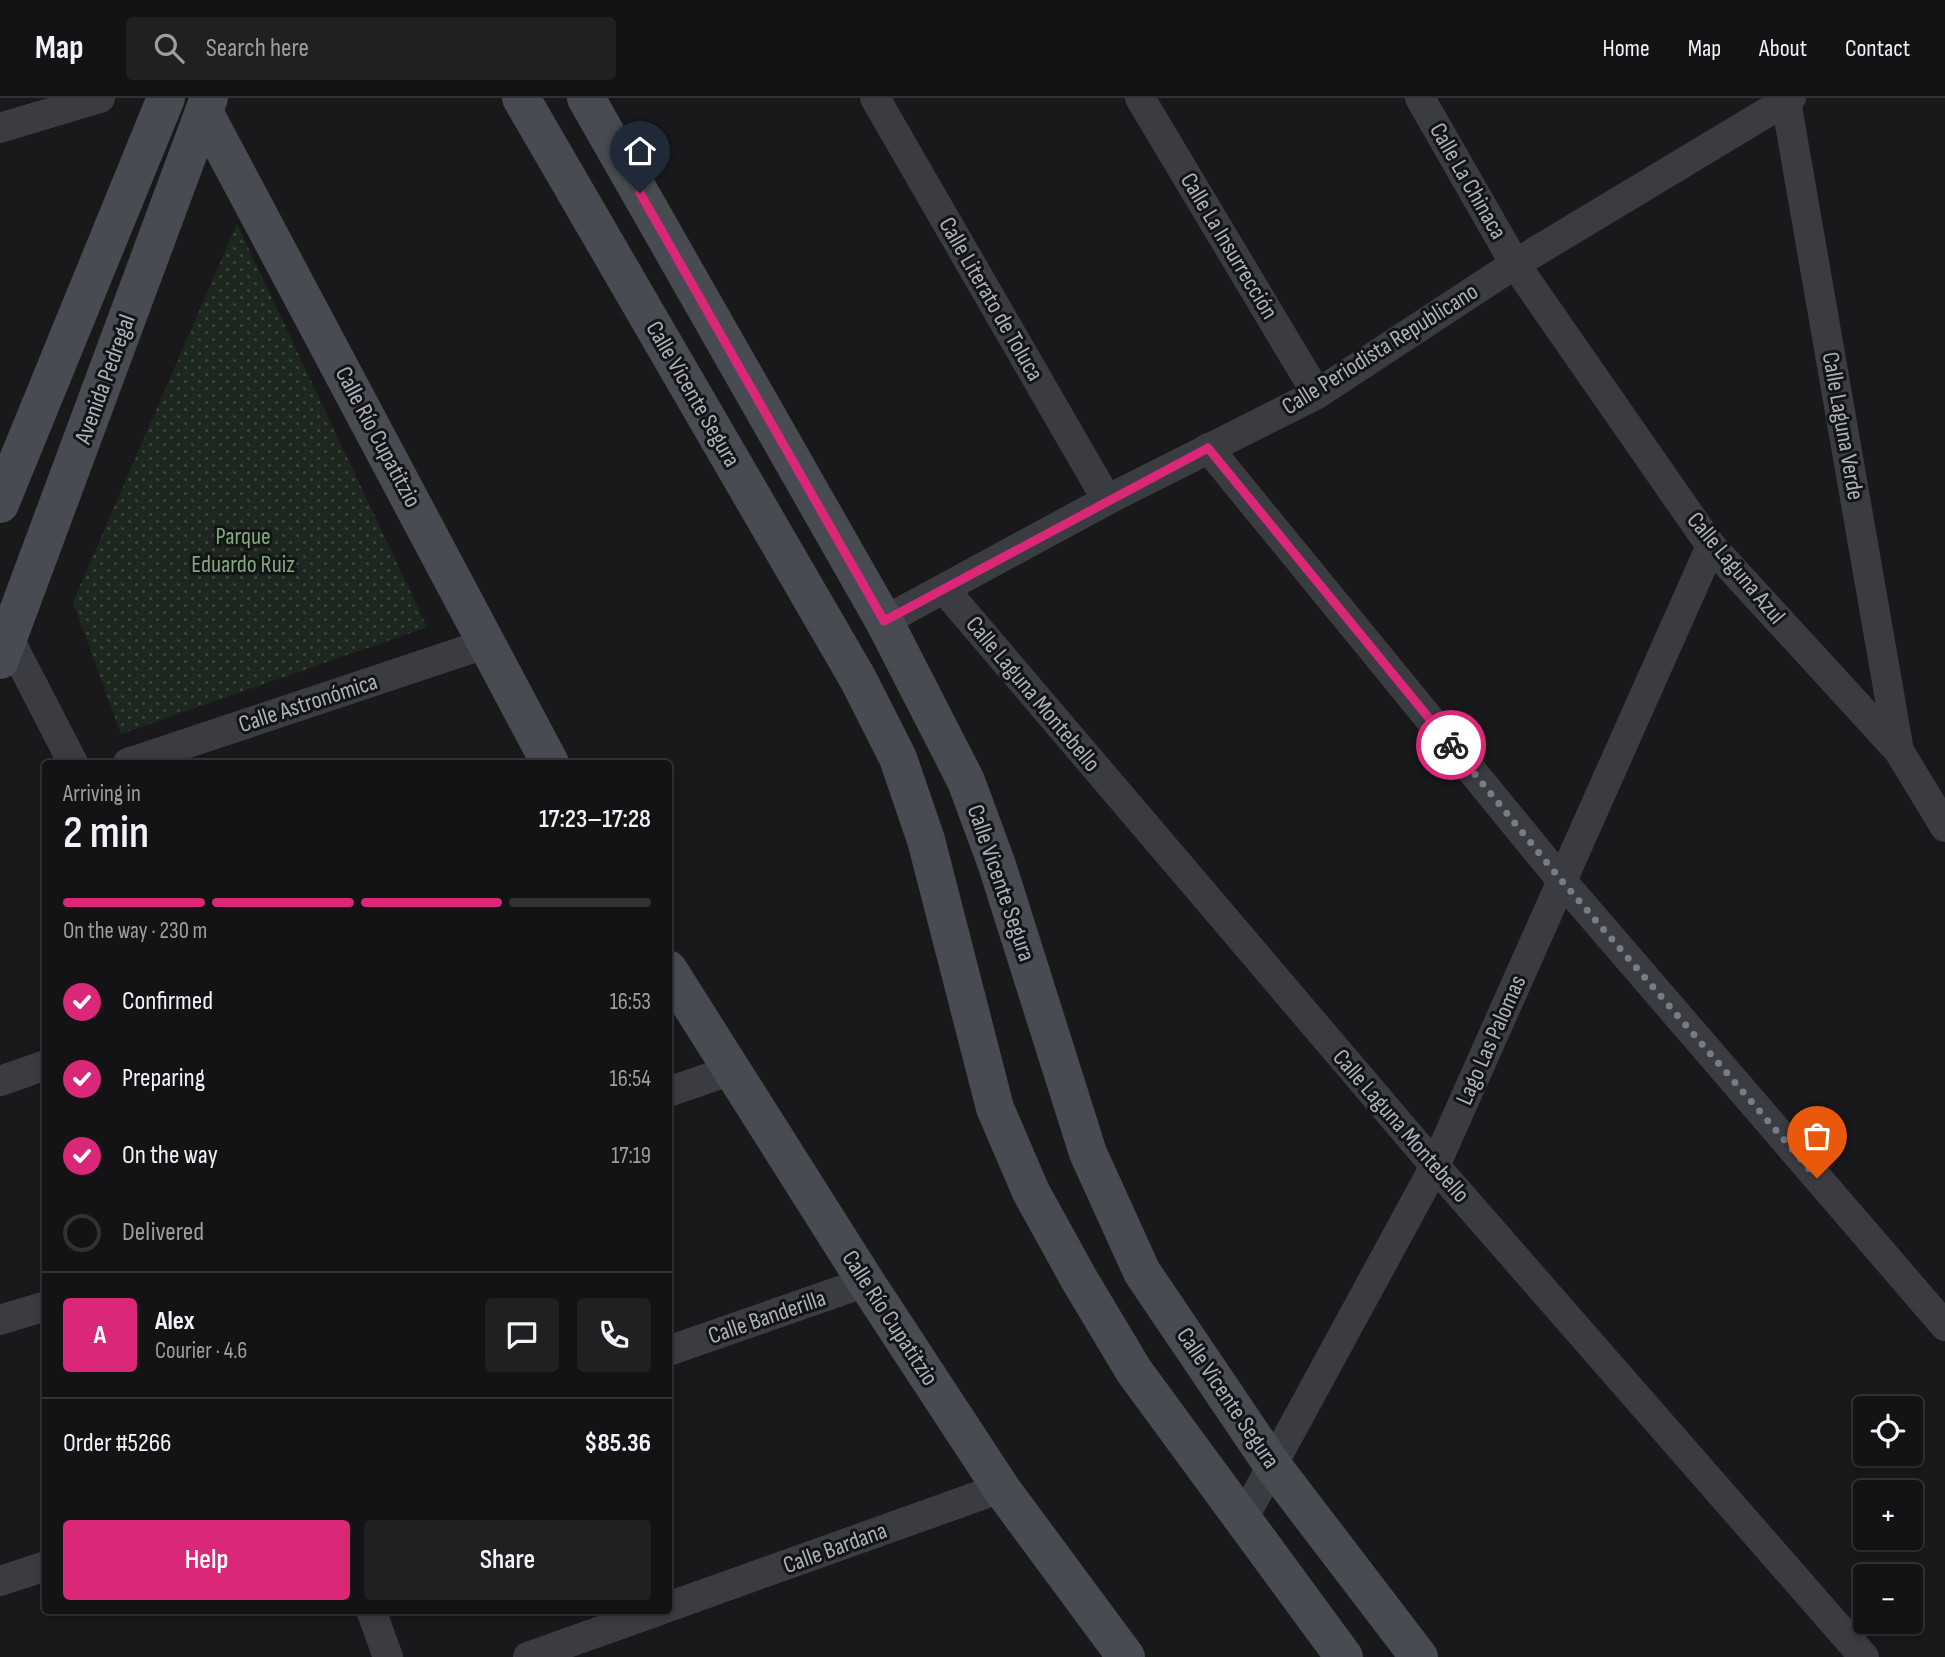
<!DOCTYPE html>
<meta charset="utf-8">
<style>
body{margin:0;font-family:"Sofia Sans Condensed",sans-serif;background:#202022;color:#f1f3f6;height:100vh;display:flex;flex-direction:column;font-size:26px;white-space:nowrap}
*{box-sizing:border-box;margin:0}
p{font-size:23px;color:#9d9ea0}
.icon{flex:none;width:38px;height:38px;fill:none;stroke:currentColor;stroke-width:2;stroke-linecap:round;stroke-linejoin:round}
.map{position:relative;flex:1;overflow:hidden}
.details{position:absolute;left:42px;top:662px;width:630px;height:854px;display:flex;flex-direction:column;background:#131315;border-radius:7px;box-shadow:0 4px 10px #0003,0 0 0 2px #323234}
.details>*{flex:none}
.fabs{position:absolute;left:1853px;top:1298px;display:grid;gap:14px}
.fabs a{display:grid;place-items:center;width:70px;height:70px;border-radius:7px;background:#131315;box-shadow:0 4px 10px #0003,0 0 0 2px #323234;font-size:35px}
.pin{position:absolute;display:grid;place-items:center;width:60px;height:60px;color:#fff;margin:-72px -30px;border-radius:50% 50% 50% 0;rotate:-45deg;box-shadow:0 0 7px #0007}
.pin .icon{rotate:45deg}
.courier{position:absolute;display:grid;place-items:center;width:70px;height:70px;margin:-35px;border:5px solid #db2777;border-radius:50%;background:#fff;color:#222;box-shadow:0 2px 9px #0007}
.summary em{font-style:normal;font-weight:600}
.summary div{display:flex;flex-direction:column-reverse}
.summary{display:flex;align-items:center;justify-content:space-between;height:119px;padding:0 21px}
h1{font-size:46px;font-weight:600;line-height:52px}
.bar{display:grid;grid-template-columns:repeat(4,1fr);gap:10px 7px;align-content:center;height:84px;padding:0 21px}
.bar i{height:9px;border-radius:5px;background:#323234}
.bar .active{background:#db2777}
.bar p{grid-column:span 4}
.line{display:flex;align-items:center;gap:18px;padding:0 21px;border-top:2px solid #323234}
.line div{flex:1}
.round{display:grid;place-items:center;flex:none;width:74px;height:74px;border-radius:7px;background:#202022}
ol{padding:0 21px;list-style:none}
li{display:flex;align-items:center;gap:21px;height:77px}
li p{margin-inline-start:auto}
li .icon{padding:7px;border-radius:50%;background:#db2777;color:#fff;stroke-width:4}
li:last-child{color:#9d9ea0}
li i{width:38px;height:38px;border:4px solid #323234;border-radius:50%}
.primary-button{display:flex;gap:14px;margin-top:auto;padding:14px 21px}
.primary-button a{flex:1;height:80px;border-radius:7px;background:#db2777;color:#fff;font-size:28px;font-weight:600;line-height:80px;text-align:center}
.primary-button a+a{background:#202022;color:#f1f3f6}
header{display:flex;align-items:center;gap:42px;box-sizing:border-box;height:98px;padding:0 35px;background:#131315;border-bottom:2px solid #323234}
header strong{font-size:33px}
nav{display:flex;gap:38px;margin-inline-start:auto;font-size:24px}
.search{width:490px;height:63px;background:#202022;display:flex;align-items:center;gap:18px;box-sizing:border-box;padding:0 24px;border-radius:7px;color:#9d9ea0;font-size:26px}
.map>svg:first-child{display:block}
</style>
<header>
<strong>Map</strong>
<div class="search"><svg class="icon" aria-label="search" viewBox="0 0 24 24"><circle cx="10" cy="10" r="6"/><path d="M15 15l6 6"/></svg>Search here</div>
<nav><a>Home</a><a>Map</a><a>About</a><a>Contact</a></nav>
</header>
<div class="map">
<svg width="1945" height="1559" viewBox="0 0 1945 1559">
<defs>
<pattern id="green-dots" width="8" height="8" patternUnits="userSpaceOnUse" patternTransform="scale(1.75)"><rect width="8" height="8" fill="#1e271f"/><path d="M2 2h.1M6 6h.1" fill="none" stroke="#3c443e" stroke-width="1.8" stroke-linecap="round"/></pattern>
</defs>
<rect width="100%" height="100%" fill="#19191c"/>
<polygon fill="url(#green-dots)" points="237,126 427,529 121,636 73,504"/>
<g fill="none" stroke-linecap="round" stroke-linejoin="round">
<g stroke="#3a3c41" stroke-width="30">
<polyline points="875,0 1107,402"/>
<polyline points="1140,0 1317,296"/>
<polyline points="1420,0 1515,166 1711,448 1899,653 1945,729"/>
<polyline points="1786,3 1899,653"/>
<polyline points="0,30 100,0"/>
<polyline points="1208,350 1562,783 1945,1228"/>
<polyline points="944,491 1435,1068 1864,1559"/>
<polyline points="884,523 1107,402 1317,296 1515,166 1791,0"/>
<polyline points="0,530 9,541 73,665"/>
<polyline points="128,665 488,545"/>
<polyline points="0,983 46,967"/>
<polyline points="668,994 732,972"/>
<polyline points="0,1222 46,1208"/>
<polyline points="668,1253 866,1184"/>
<polyline points="1243,1421 1435,1068 1711,448"/>
<polyline points="0,1483 46,1468"/>
<polyline points="668,1509 1001,1390"/>
<polyline points="371,1512 388,1559"/>
<polyline points="528,1559 660,1512"/>
</g>
<g stroke="#484b51" stroke-width="38">
<polyline points="521,0 858,581 898,660 926,742 995,1010 1031,1094 1079,1181 1134,1273 1344,1559"/>
<polyline points="586,0 884,523 966,683 997,767 1088,1055 1142,1174 1273,1368 1419,1559"/>
<polyline points="204,14 550,665"/>
<polyline points="0,406 166,0"/>
<polyline points="0,562 209,0"/>
<polyline points="668,871 866,1184 1001,1390 1126,1559"/>
</g>
</g>
<g fill="none" stroke-linecap="round" stroke-linejoin="round">
<polyline stroke="#787c84" stroke-width="7" stroke-dasharray="0 12.6" points="1451,647 1562,783 1817,1080"/>
<polyline stroke="#db2777" stroke-width="9" points="640,95 884,523 1208,350 1451,647"/>
</g>
<g text-anchor="middle" dominant-baseline="central" stroke-width="6" stroke-linejoin="round" paint-order="stroke">
<g font-size="24" fill="#abb2bc" stroke="#141417">
<text transform="translate(1468 83) rotate(60)">Calle La Chinaca</text>
<text transform="translate(1229 148) rotate(59)">Calle La Insurrección</text>
<text transform="translate(991 201) rotate(60)">Calle Literato de Toluca</text>
<text transform="translate(1380 251) rotate(-32)">Calle Periodista Republicano</text>
<text transform="translate(105 281) rotate(-70)">Avenida Pedregal</text>
<text transform="translate(693 296) rotate(60)">Calle Vicente Segura</text>
<text transform="translate(1843 328) rotate(80)">Calle Laguna Verde</text>
<text transform="translate(378 339) rotate(62)">Calle Río Cupatitzio</text>
<text transform="translate(1736 470) rotate(50)">Calle Laguna Azul</text>
<text transform="translate(1033 596) rotate(50)">Calle Laguna Montebello</text>
<text transform="translate(308 605) rotate(-18)">Calle Astronómica</text>
<text transform="translate(1001 785) rotate(71)">Calle Vicente Segura</text>
<text transform="translate(1491 942) rotate(-66)">Lago Las Palomas</text>
<text transform="translate(1401 1028) rotate(49)">Calle Laguna Montebello</text>
<text transform="translate(767 1219) rotate(-19)">Calle Banderilla</text>
<text transform="translate(890 1220) rotate(57)">Calle Río Cupatitzio</text>
<text transform="translate(1228 1300) rotate(56)">Calle Vicente Segura</text>
<text transform="translate(835 1450) rotate(-20)">Calle Bardana</text>
</g>
<g font-size="24" fill="#82a980" stroke="#141417">
<text x="243" y="438">Parque<tspan x="243" dy="28">Eduardo Ruiz</tspan></text>
</g>
</g>
</svg>
<div class="fabs">
<a><svg class="icon" aria-label="locate" viewBox="0 0 24 24"><circle cx="12" cy="12" r="6"/><path d="M12 2v4M12 18v4M2 12h4M18 12h4"/></svg></a>
<a>+</a>
<a>−</a>
</div>
<div class="pin" style="left:1817px;top:1080px;background:#ea580c"><svg class="icon" aria-label="bag" viewBox="0 0 24 24"><path d="M5 8h14l-1 12H6zM9 8a3 3 0 0 1 6 0"/></svg></div>
<div class="pin" style="left:640px;top:95px;background:#1f2937"><svg class="icon" aria-label="home" viewBox="0 0 24 24"><path d="M3 11l9-7 9 7M6 9v11h12V9"/></svg></div>
<div class="courier" style="left:1451px;top:647px"><svg class="icon" aria-label="bike" viewBox="0 0 24 24"><circle cx="6" cy="16" r="4"/><circle cx="18" cy="16" r="4"/><path d="M6 16l4-8h5l3 8M10 8l3 8H6M13 5h3"/></svg></div>
<section class="details">
<div class="summary"><div><h1>2 min</h1><p>Arriving in</p></div><em>17:23–17:28</em></div>
<div class="bar"><i class="active"></i><i class="active"></i><i class="active"></i><i></i><p>On the way · 230 m</p></div>
<ol>
<li><svg class="icon" aria-label="check" viewBox="0 0 24 24"><path d="M5 12l5 5 9-10"/></svg>Confirmed<p>16:53</p></li>
<li><svg class="icon" aria-label="check" viewBox="0 0 24 24"><path d="M5 12l5 5 9-10"/></svg>Preparing<p>16:54</p></li>
<li><svg class="icon" aria-label="check" viewBox="0 0 24 24"><path d="M5 12l5 5 9-10"/></svg>On the way<p>17:19</p></li>
<li><i></i>Delivered</li>
</ol>
<div class="line" style="height:126px"><b class="round" style="background:#db2777;color:#fff">A</b><div><b>Alex</b><p>Courier · 4.6</p></div><a class="round"><svg class="icon" aria-label="chat" viewBox="0 0 24 24"><path d="M4 5h16v11H9l-5 4z"/></svg></a><a class="round"><svg class="icon" aria-label="phone" viewBox="0 0 24 24"><path d="M5 4h4l2 5-3 2q2 4 5 5l2-3 5 2v4C11 20 4 13 5 4z"/></svg></a></div>
<div class="line" style="height:91px"><div>Order #5266</div><b>$85.36</b></div>
<div class="primary-button"><a>Help</a><a>Share</a></div>
</section>
</div>
